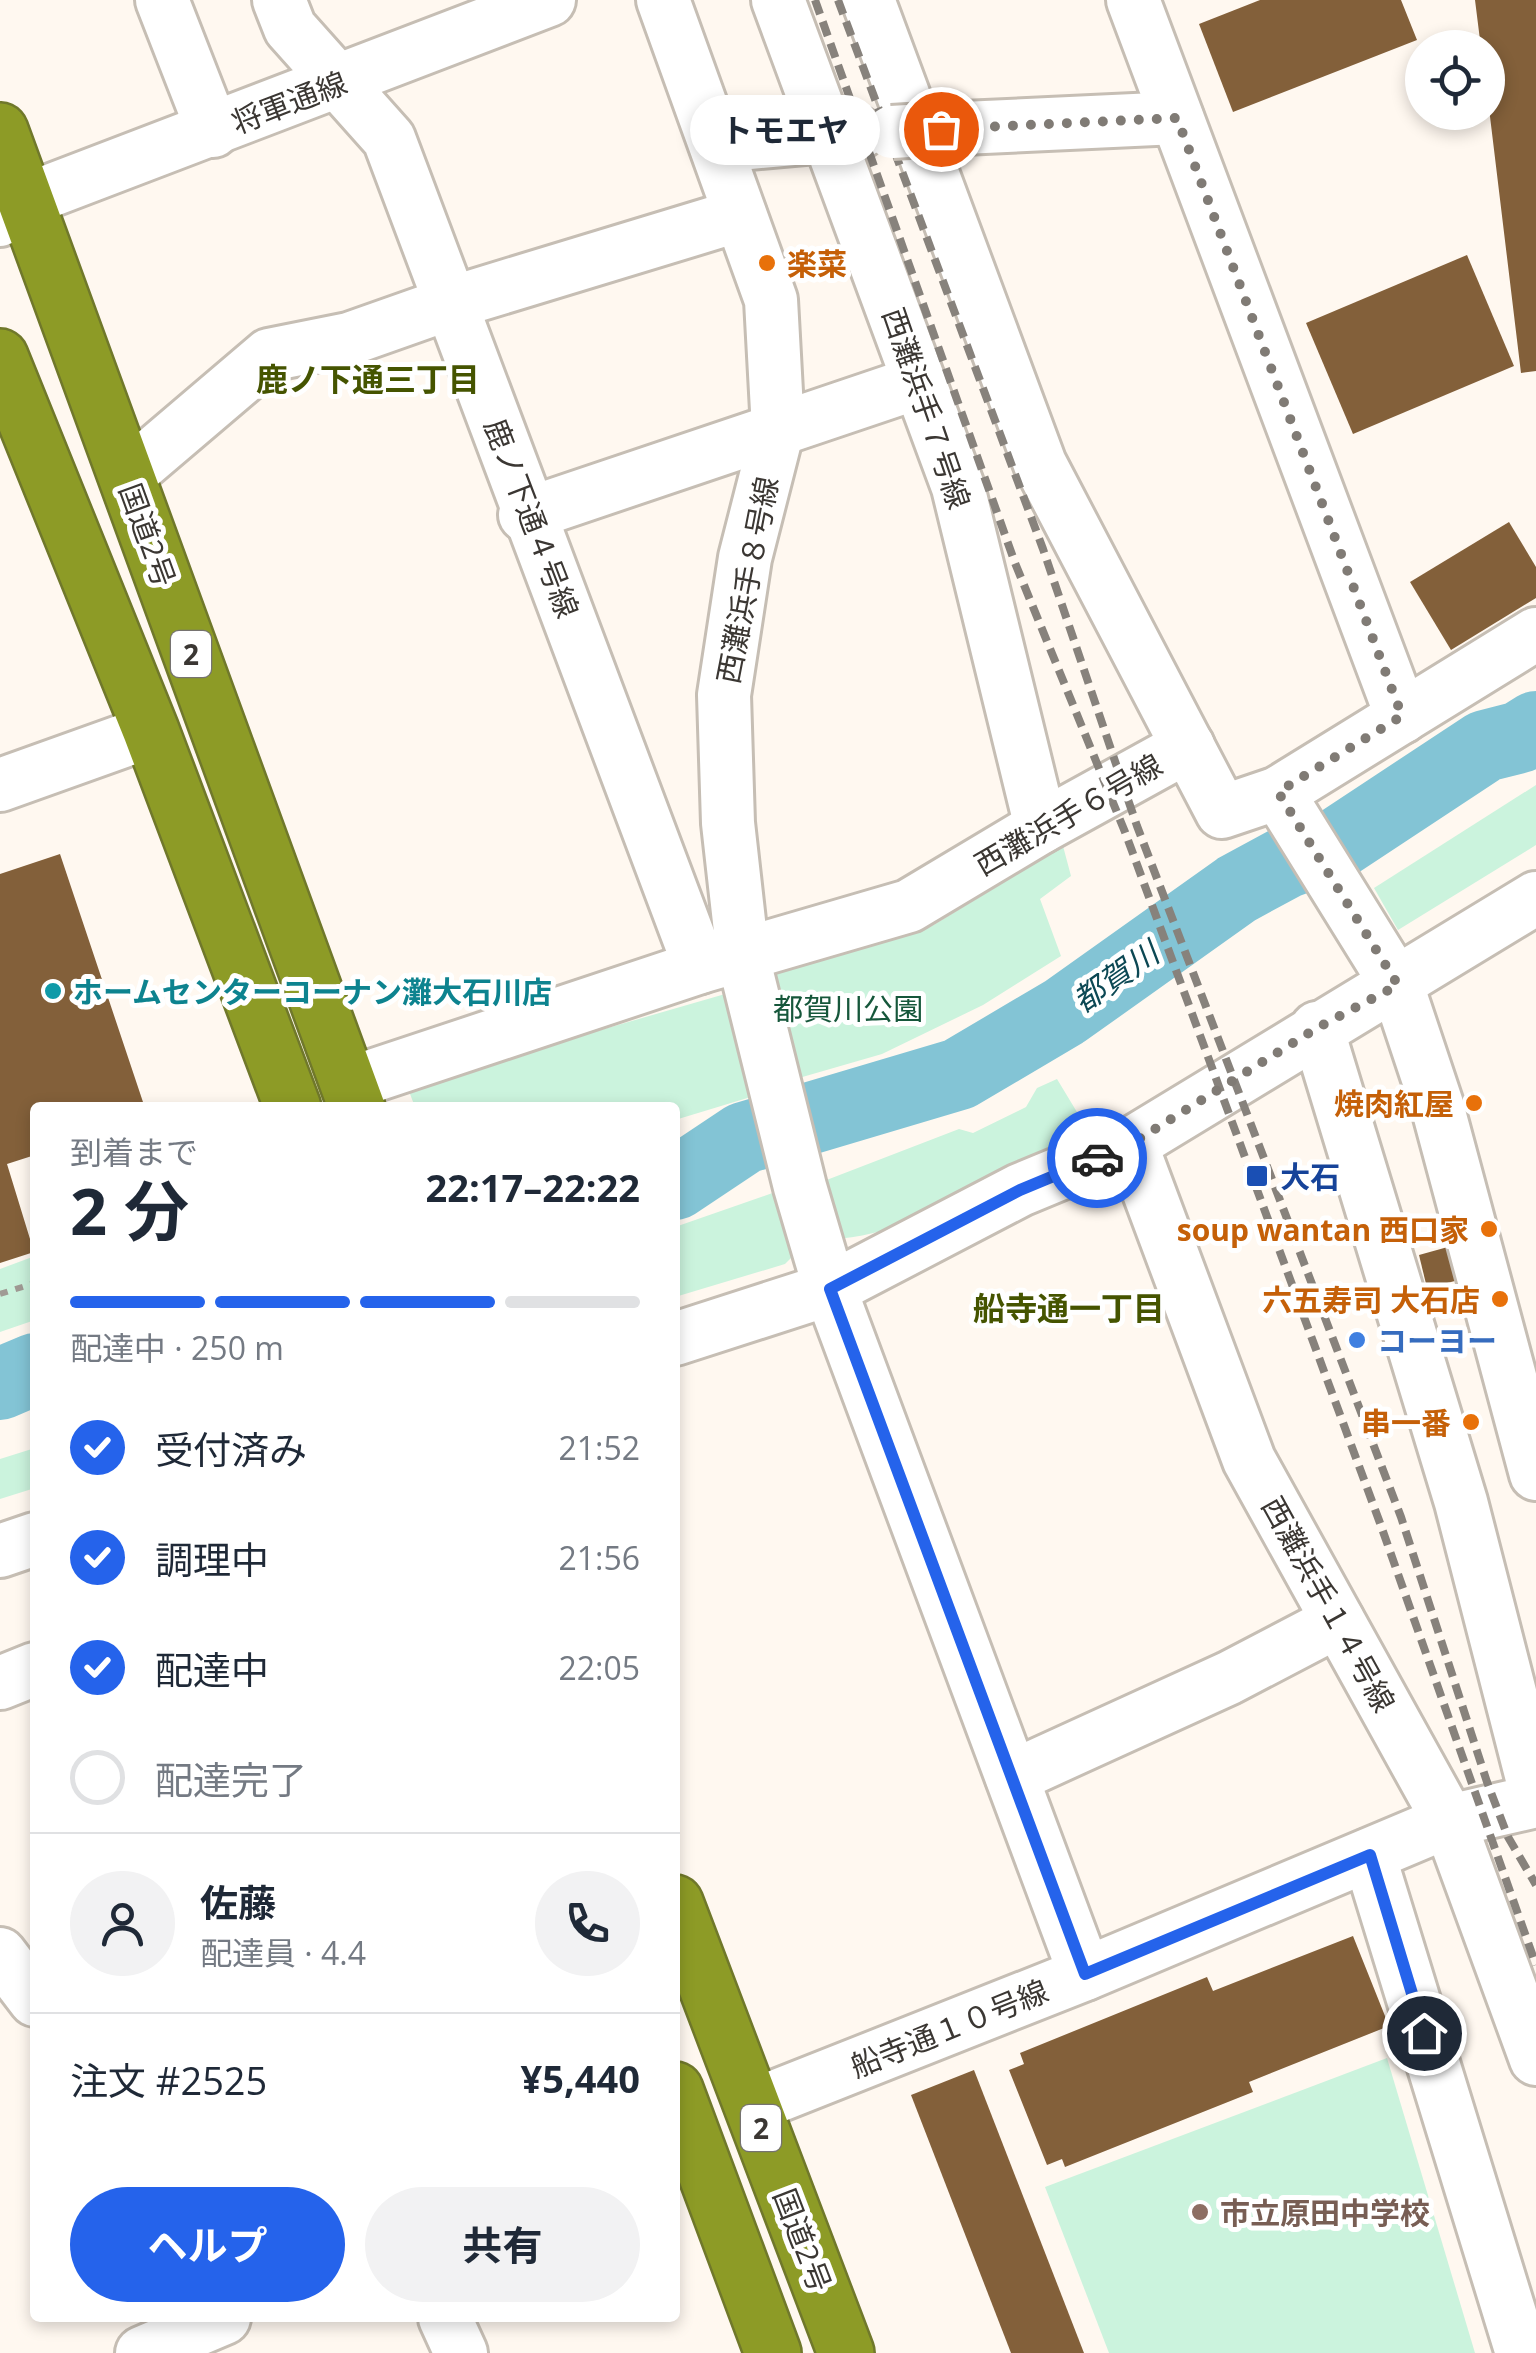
<!DOCTYPE html>
<html lang="ja">
<meta charset="utf-8">
<style>
body{margin:0;font-family:"Open Sans","Noto Sans JP",sans-serif;background:#f2f2f3;color:#1f2937;height:100vh;display:flex;flex-direction:column;font-size:38px;white-space:nowrap}
*{box-sizing:border-box;margin:0}
p{font-size:32px;color:#747a83}
.icon{flex:none;width:55px;height:55px;fill:none;stroke:currentColor;stroke-width:2;stroke-linecap:round;stroke-linejoin:round}
.map{position:relative;flex:1;overflow:hidden}
.panel{position:absolute;left:30px;top:1102px;width:650px;height:1220px;display:flex;flex-direction:column;background:#fff;border-radius:10px;box-shadow:0 5px 15px #0003}
.panel>*{flex:none}
.fabs{position:absolute;left:1405px;top:30px;display:grid;gap:20px}
.fabs a{display:grid;place-items:center;width:100px;height:100px;border-radius:50%;background:#fff;box-shadow:0 5px 15px #0003;font-size:50px}
.pin{position:absolute;display:grid;place-items:center;width:85px;height:85px;color:#fff;margin:-42px;border:5px solid #fff;border-radius:50%;box-shadow:0 2px 10px #0007}
.courier{position:absolute;display:grid;place-items:center;width:100px;height:100px;margin:-50px;border:8px solid #2563eb;border-radius:50%;background:#fff;color:#222;box-shadow:0 2px 12px #0007}
.bubble{position:absolute;height:70px;border-radius:35px;background:#fff;box-shadow:0 5px 15px #0003;font-size:32px;font-weight:700;line-height:70px;text-align:center}
.summary em{font-style:normal;font-weight:700}
.summary div{display:flex;flex-direction:column-reverse}
.summary{display:flex;align-items:center;justify-content:space-between;height:170px;padding:0 40px}
h1{font-size:65px;font-weight:700;line-height:75px}
.bar{display:grid;grid-template-columns:repeat(4,1fr);gap:15px 10px;align-content:center;height:120px;padding:0 40px}
.bar i{height:12px;border-radius:8px;background:#e0e1e3}
.bar .on{background:#2563eb}
.bar p{grid-column:span 4}
.line{display:flex;align-items:center;gap:25px;padding:0 40px;border-top:2px solid #e0e1e3}
.line div{flex:1}
.round{display:grid;place-items:center;flex:none;width:105px;height:105px;border-radius:52px;background:#f2f2f3}
ol{padding:0 40px;list-style:none}
li{display:flex;align-items:center;gap:30px;height:110px}
li p{margin-inline-start:auto}
li .icon{padding:10px;border-radius:50%;background:#2563eb;color:#fff;stroke-width:4}
li:last-child{color:#747a83}
li i{width:55px;height:55px;border:5px solid #e0e1e3;border-radius:50%}
.cta{display:flex;gap:20px;margin-top:auto;padding:20px 40px}
.cta a{flex:1;height:115px;border-radius:60px;background:#2563eb;color:#fff;font-size:40px;font-weight:700;line-height:115px;text-align:center}
.cta a+a{background:#f2f2f3;color:#1f2937}
.map>svg:first-child{display:block}
</style>
<div class="map">
<svg width="1536" height="2353" viewBox="0 0 1536 2353">
<rect width="100%" height="100%" fill="#fff8f0"/>
<g fill="#cbf3dd">
<polygon points="1536,785 1536,845 1398,930 1374,888"/>
<polygon points="1063,846 1071,876 1040,899 1061,956 983,1005 882,1054 792,1080 762,978 932,926"/>
<polygon points="732,992 754,1096 675,1120 675,1108 415,1107 407,1086"/>
<path d="M1057,1079l32,53c-62,37 -185,107 -257,107l-21,-53 148,-57 14,4 53,-26 11,-19z"/>
<polygon points="781,1190 794,1255 785,1264 675,1297 675,1227"/>
<polygon points="35,1256 35,1320 0,1332 0,1269"/>
<polygon points="35,1448 35,1488 0,1499 0,1459"/>
<polygon points="1387,2058 1475,2353 1109,2353 1045,2187"/>
</g>
<g fill="none" stroke-linecap="round" stroke-linejoin="round">
<g stroke="#83c4d5" stroke-width="72">
<polyline points="675,1184 744,1138 959,1074 1064,1012 1237,889 1285,863 1335,845 1485,746 1520,737 1536,727"/>
<polyline points="0,1384 35,1369"/>
</g>
</g>
<g fill="#83603a">
<polygon points="1260,0 1401,0 1417,40 1233,112 1199,24"/>
<polygon points="1475,0 1536,0 1536,371 1521,373 1488,100 1488,48 1481,48"/>
<polygon points="1467,255 1514,366 1353,434 1306,323"/>
<polygon points="1509,522 1536,567 1536,598 1451,650 1410,582"/>
<polygon points="60,854 145,1108 35,1108 35,1155 7,1164 34,1252 0,1263 0,874"/>
<polygon points="1455,1245 1463,1279 1427,1288 1419,1255"/>
<polygon points="1353,1936 1389,2026 1249,2082 1253,2092 1065,2167 1062,2159 1047,2165 1009,2070 1024,2064 1020,2053 1207,1977 1213,1991"/>
<polygon points="974,2070 1084,2353 1011,2353 911,2095"/>
</g>
<g fill="none" stroke-linecap="round" stroke-linejoin="round">
<g stroke="#c6beb4" stroke-width="58">
<g id="minor">
<polyline points="162,0 213,131"/>
<polyline points="279,0 290,28 389,139 700,967"/>
<polyline points="663,0 771,300 778,429 745,558 724,695 728,823 743,957 800,1187 830,1289 1085,1974"/>
<polyline points="778,0 958,487 1041,827"/>
<polyline points="868,0 1040,464 1222,812 1278,793 1536,634"/>
<polyline points="1133,0 1402,717"/>
<polyline points="941,129 1177,118"/>
<polyline points="716,146 859,133"/>
<polyline points="0,220 26,200 549,0"/>
<polyline points="127,476 269,355 349,339 451,303 740,215"/>
<polyline points="525,515 919,382"/>
<polyline points="0,785 151,731"/>
<polyline points="1278,793 1397,985 1437,1105 1536,1474"/>
<polyline points="1317,1028 1461,1502 1536,1794"/>
<polyline points="348,1084 700,967 909,906 1041,827 1188,746"/>
<polyline points="1131,1144 1249,1460 1449,1821 1536,2059"/>
<polyline points="675,1339 830,1289 1020,1190 1131,1144 1536,898"/>
<polyline points="0,1551 35,1539"/>
<polyline points="0,1683 35,1669"/>
<polyline points="1012,1777 1229,1678 1338,1621"/>
<polyline points="1369,1855 1522,2353"/>
<polyline points="0,1954 35,2000"/>
<polyline points="752,2106 1085,1974 1449,1821 1536,1801"/>
<polyline points="445,2318 461,2353"/>
<polyline points="142,2353 224,2318"/>
</g>
</g>
<g stroke="#70782b" stroke-width="60">
<g id="highway">
<polyline points="0,131 357,1108"/>
<polyline points="0,357 151,731 293,1108"/>
<polyline points="675,1903 846,2353"/>
<polyline points="675,2090 773,2353"/>
</g>
</g>
<polyline stroke="#a09a94" stroke-width="6" stroke-dasharray="8 8" stroke-linecap="butt" points="0,1294 35,1283"/>
<use href="#minor" stroke="#fff" stroke-width="52"/>
<use href="#highway" stroke="#8d9b26" stroke-width="55"/>
<g stroke="#87827c" stroke-width="8" stroke-dasharray="15 8" stroke-linecap="butt">
<polyline points="815,0 1015,563 1125,832 1380,1523 1536,1965"/>
<polyline points="838,0 1043,549 1137,826 1401,1517 1487,1782 1508,1837 1536,1885"/>
</g>
<g stroke="#c6beb4" stroke-width="58" stroke-linecap="butt">
<polyline id="minor-bridge" points="892,132 941,129"/>
</g>
<use href="#minor-bridge" stroke="#fff" stroke-width="52"/>
</g>
<g fill="none" stroke-linecap="round" stroke-linejoin="round">
<polyline stroke="#807b75" stroke-width="10" stroke-dasharray="0 18" points="941,129 1177,118 1402,716 1278,792 1398,985 1317,1028 1131,1144 1097,1158"/>
<polyline stroke="#2563eb" stroke-width="12" points="1097,1158 1020,1190 830,1289 1073,1942 1085,1974 1370,1855 1424,2033"/>
</g>
<g fill="#e8710a" stroke="#fff" stroke-width="4">
<circle cx="767" cy="263" r="10"/>
<circle cx="1474" cy="1103" r="10"/>
<circle cx="1489" cy="1229" r="10"/>
<circle cx="1500" cy="1299" r="10"/>
<circle cx="1471" cy="1422" r="10"/>
</g>
<circle fill="#0f9aa8" stroke="#fff" stroke-width="4" cx="53" cy="991" r="10"/>
<rect fill="#1a4fb4" stroke="#fff" stroke-width="4" x="1245" y="1164" width="24" height="24" rx="5"/>
<circle fill="#3f7fe0" stroke="#fff" stroke-width="4" cx="1357" cy="1340" r="10"/>
<circle fill="#8d6e63" stroke="#fff" stroke-width="4" cx="1200" cy="2212" r="10"/>
<g text-anchor="middle" dominant-baseline="central" stroke-width="10" stroke-linejoin="round" paint-order="stroke">
<g fill="#fff" stroke="#767370" stroke-width="2.5">
<rect x="171" y="631" width="40" height="46" rx="8"/>
<rect x="741" y="2105" width="40" height="46" rx="8"/>
</g>
<g font-size="28" font-weight="bold" fill="#3b3733">
<text x="191" y="654">2</text>
<text x="761" y="2128">2</text>
</g>
<g font-size="30" fill="#3b3733" stroke="#fff">
<text transform="translate(289 102) rotate(-21)">将軍通線</text>
<text transform="translate(927 408) rotate(71)">西灘浜手７号線</text>
<text transform="translate(532 518) rotate(69)">鹿ノ下通４号線</text>
<text transform="translate(148 535) rotate(70)">国道2号</text>
<text transform="translate(747 580) rotate(-79)">西灘浜手８号線</text>
<text transform="translate(1068 814) rotate(-30)">西灘浜手６号線</text>
<text transform="translate(1329 1604) rotate(61)">西灘浜手１４号線</text>
<text transform="translate(949 2028) rotate(-22)">船寺通１０号線</text>
<text transform="translate(803 2240) rotate(69)">国道2号</text>
</g>
<g font-size="30" font-weight="bold" fill="#c56008" stroke="#fff" text-anchor="end">
<text x="787" y="263" text-anchor="start">楽菜</text>
<text x="1454" y="1103">焼肉紅屋</text>
<text x="1469" y="1229">soup wantan 西口家</text>
<text x="1480" y="1299">六五寿司 大石店</text>
<text x="1451" y="1422">串一番</text>
</g>
<g font-size="30" font-weight="bold" fill="#0d838f" stroke="#fff" text-anchor="start">
<text x="73" y="991">ホームセンターコーナン灘大石川店</text>
</g>
<g font-size="30" fill="#16573b" stroke="#fff">
<text x="848" y="1008">都賀川公園</text>
</g>
<g font-size="30" font-weight="bold" fill="#164399" stroke="#fff" text-anchor="start">
<text x="1280" y="1176">大石</text>
</g>
<g font-size="30" font-weight="bold" fill="#366cbe" stroke="#fff" text-anchor="start">
<text x="1377" y="1340">コーヨー</text>
</g>
<g font-size="30" font-weight="bold" fill="#785e54" stroke="#fff" text-anchor="start">
<text x="1220" y="2212">市立原田中学校</text>
</g>
<g font-size="32" font-weight="bold" fill="#455400" stroke="#fff">
<text x="368" y="378">鹿ノ下通三丁目</text>
<text x="1069" y="1307">船寺通一丁目</text>
</g>
<g font-size="32" font-style="italic" fill="#0c4854" stroke="#fff">
<text transform="translate(1115 976) rotate(-35)">都賀川</text>
</g>
</g>
</svg>
<div class="fabs">
<a><svg class="icon" aria-label="locate" viewBox="0 0 24 24"><circle cx="12" cy="12" r="6"/><path d="M12 2v4M12 18v4M2 12h4M18 12h4"/></svg></a>
</div>
<div class="pin" style="left:941px;top:129px;background:#ea580c"><svg class="icon" aria-label="bag" viewBox="0 0 24 24"><path d="M5 8h14l-1 12H6zM9 8a3 3 0 0 1 6 0"/></svg></div>
<div class="pin" style="left:1424px;top:2033px;background:#1f2937"><svg class="icon" aria-label="home" viewBox="0 0 24 24"><path d="M3 11l9-7 9 7M6 9v11h12V9"/></svg></div>
<div class="courier" style="left:1097px;top:1158px"><svg class="icon" aria-label="car" viewBox="0 0 24 24"><path d="M5 17H2v-5l4-1 3-4h7l3 4 3 1v5h-3M9 17h6M6 11h13"/><circle cx="7" cy="17" r="2"/><circle cx="17" cy="17" r="2"/></svg></div>
<div class="bubble" style="left:690px;top:95px;width:190px">トモエヤ</div>
<section class="panel">
<div class="summary"><div><h1>2 分</h1><p>到着まで</p></div><em>22:17–22:22</em></div>
<div class="bar"><i class="on"></i><i class="on"></i><i class="on"></i><i></i><p>配達中 · 250 m</p></div>
<ol>
<li><svg class="icon" aria-label="check" viewBox="0 0 24 24"><path d="M5 12l5 5 9-10"/></svg>受付済み<p>21:52</p></li>
<li><svg class="icon" aria-label="check" viewBox="0 0 24 24"><path d="M5 12l5 5 9-10"/></svg>調理中<p>21:56</p></li>
<li><svg class="icon" aria-label="check" viewBox="0 0 24 24"><path d="M5 12l5 5 9-10"/></svg>配達中<p>22:05</p></li>
<li><i></i>配達完了</li>
</ol>
<div class="line" style="height:180px"><a class="round"><svg class="icon" aria-label="person" viewBox="0 0 24 24"><circle cx="12" cy="8" r="4"/><path d="M4 21q1-7 8-7t8 7"/></svg></a><div><b>佐藤</b><p>配達員 · 4.4</p></div><a class="round"><svg class="icon" aria-label="phone" viewBox="0 0 24 24"><path d="M5 4h4l2 5-3 2q2 4 5 5l2-3 5 2v4C11 20 4 13 5 4z"/></svg></a></div>
<div class="line" style="height:130px"><div>注文 #2525</div><b>¥5,440</b></div>
<div class="cta"><a>ヘルプ</a><a>共有</a></div>
</section>
</div>
